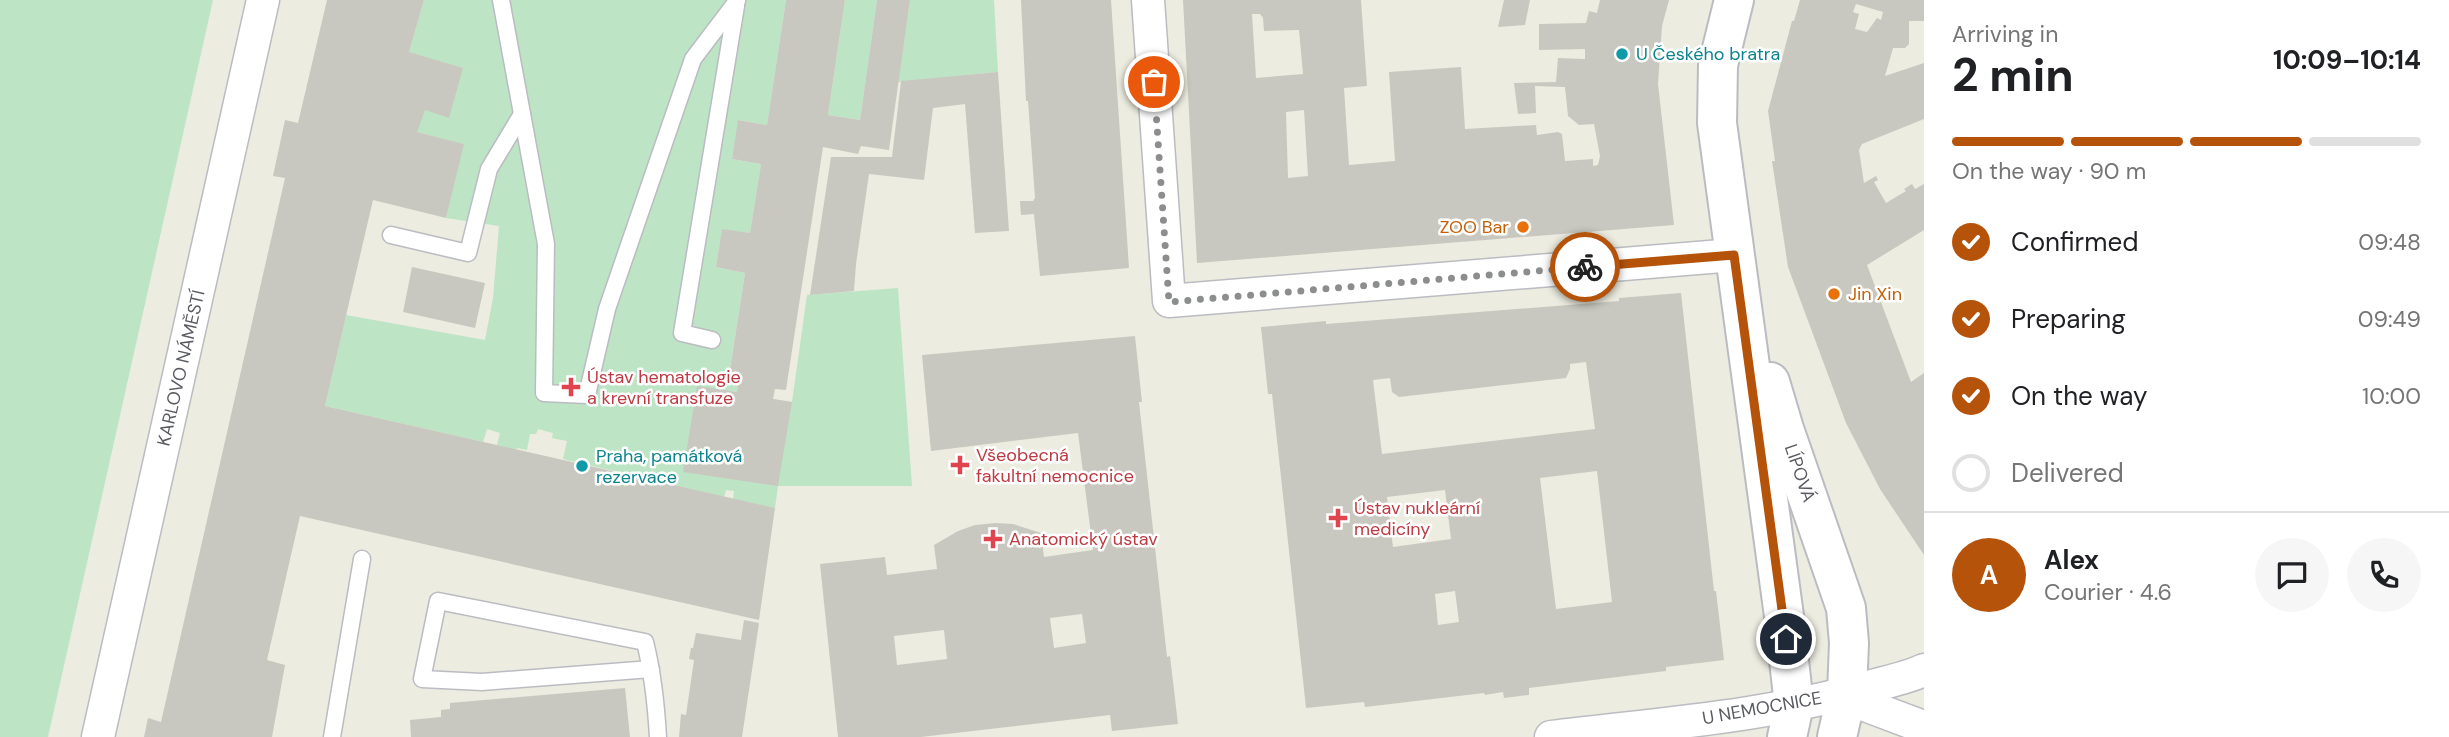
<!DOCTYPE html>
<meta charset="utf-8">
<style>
body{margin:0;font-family:"DM Sans",sans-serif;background:#f6f6f6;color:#202124;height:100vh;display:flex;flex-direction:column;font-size:26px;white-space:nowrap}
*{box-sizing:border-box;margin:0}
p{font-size:23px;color:#757577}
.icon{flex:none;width:38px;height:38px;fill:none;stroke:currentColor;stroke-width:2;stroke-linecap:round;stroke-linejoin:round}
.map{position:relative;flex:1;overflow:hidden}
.side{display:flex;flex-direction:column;background:#fff;width:525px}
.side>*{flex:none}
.pin{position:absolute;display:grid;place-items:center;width:60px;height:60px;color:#fff;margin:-30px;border:4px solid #fff;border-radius:50%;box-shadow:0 2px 7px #0007}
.courier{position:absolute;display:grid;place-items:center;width:70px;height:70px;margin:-35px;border:5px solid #b45309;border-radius:50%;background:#fff;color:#222;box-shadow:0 2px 9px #0007}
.head em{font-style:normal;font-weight:700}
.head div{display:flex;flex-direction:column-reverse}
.head{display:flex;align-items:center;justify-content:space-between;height:119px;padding:0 28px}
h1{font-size:46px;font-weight:700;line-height:52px}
.bar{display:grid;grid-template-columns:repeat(4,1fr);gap:10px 7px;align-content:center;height:84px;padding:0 28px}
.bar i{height:9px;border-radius:5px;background:#e0e0e0}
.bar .current{background:#b45309}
.bar p{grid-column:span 4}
.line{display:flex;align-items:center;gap:18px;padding:0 28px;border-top:2px solid #e0e0e0}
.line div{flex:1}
.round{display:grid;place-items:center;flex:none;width:74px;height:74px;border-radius:37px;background:#f6f6f6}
ol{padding:0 28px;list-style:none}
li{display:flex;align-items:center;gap:21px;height:77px}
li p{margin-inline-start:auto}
li .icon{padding:7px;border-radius:50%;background:#b45309;color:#fff;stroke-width:4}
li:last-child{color:#757577}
li i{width:38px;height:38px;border:4px solid #e0e0e0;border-radius:50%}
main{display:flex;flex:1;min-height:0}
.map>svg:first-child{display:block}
</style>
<main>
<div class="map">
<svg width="1924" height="737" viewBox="0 0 1924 737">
<rect width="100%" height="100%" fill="#ecece0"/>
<g fill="#bde4c4">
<polygon points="0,0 213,0 48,737 0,737"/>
<polygon points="424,0 786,0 767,125 739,120 732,159 761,164 750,233 722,230 716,267 745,273 728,381 738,383 737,392 697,387 792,402 807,295 898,288 912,486 778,486 775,508 733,499 734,491 726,490 724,497 563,459 567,441 552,438 553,433 538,429 536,434 530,434 527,450 517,448 516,450 497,445 500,433 487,429 483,442 325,406 346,315 485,340 493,298 499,226 446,218 463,144 417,132 409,52"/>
<polygon points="845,0 877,0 860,120 828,115"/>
<polygon points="910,0 994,0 998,72 898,82"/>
</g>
<g fill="#c9c8c0" fill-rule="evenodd">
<polygon points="327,0 424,0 409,52 463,68 449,118 425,110 417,132 464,144 446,218 373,200 325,406 775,508 759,620 300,516 267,660 285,665 272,737 144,737 148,718 161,722 285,178 273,176 285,120 298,123"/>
<polygon points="786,0 845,0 828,115 860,120 877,0 910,0 889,150 861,146 858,154 823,147 786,390 775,389 773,399 792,402 778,486 683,472 697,386 737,392 738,383 728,382 745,273 716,267 722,229 750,233 761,164 732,159 738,120 767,125"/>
<polygon points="1021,0 1111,0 1129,268 1040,276 1034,214 1021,215 1020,201 1033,201 1035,198 1028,101 1026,101"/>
<path d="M1183,0h178l6,86 -23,2 5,77 46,-4 -6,-89 72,-5 4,62 71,-4 1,10 21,-3 4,2 3,27 28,-2v7l5,-1 2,-9 -6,-32 -15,1 -11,-9 -3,-29 -30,-1 1,27 -18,1 -4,-31 42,-1 2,-24 27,1v-10l-46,1v-26l47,-1 3,-12 8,2 3,-13h69l-7,26 -4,58 16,141 -477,38zM1252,14h8l3,4 1,13 35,-1 4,44 -47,4zM1304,110l4,66 -20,2 -2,-66z"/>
<polygon points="1504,0 1530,0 1525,25 1498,27"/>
<path d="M1800,0h124v21h-15v23l-4,4h-12l-8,28 39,-13v56l-62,25 -3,6 5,33 12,-7 2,4 -4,2 12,21 20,-12 -2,-2 8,-5 3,5 9,-5v46l-57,35 44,117 13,-9v182l-44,-66 -34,-66 -58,-156 -16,-106h3l-7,-50 24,-90h2zM1856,4l27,8 -2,8 -4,-2 -10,14 -12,-3 4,-15 -6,-2z"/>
<polygon points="998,72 1009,231 975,233 965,104 933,108 924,180 869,174 856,264 854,291 810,295 831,157 892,157 901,81"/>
<polygon points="412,267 485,283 475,328 403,312"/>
<path d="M1681,293l33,298h2l8,69 -58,7v4l-137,17v7l-25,3 -1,-6 -18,3 -1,-2 -119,14 -1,-5 -58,6 -34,-314h-4l-7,-67 65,-6v3l293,-23v-3zM1586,362l9,67 -213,25 -9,-74 17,-2 2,14 7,5 167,-19 4,-9v-5zM1597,471l15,131 -56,7 -16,-131zM1445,490l6,49 -58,8 -6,-50zM1455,591l4,31 -21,3 -3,-31z"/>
<path d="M1135,336l7,66h-3l28,255 3,-1 8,68 -66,7 -2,-16 -189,22h-83l-18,-173 65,-7 2,18 50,-6 -3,-24 24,-14 17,-6 20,-2 18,1 28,9 3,24 49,-7 -15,-117 -147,18 -9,-96zM1082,614l4,29 -32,5 -4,-30zM944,630l3,29 -50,6 -3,-29z"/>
<polygon points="744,620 759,623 742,737 679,737 681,714 686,715 694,660 689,659 691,648 693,648 696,633 741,640"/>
<polygon points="625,688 630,737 411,737 410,720 441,717 441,710 450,709 450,703"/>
</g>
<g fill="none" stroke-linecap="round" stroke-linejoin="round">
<g stroke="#bbbcc2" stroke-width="19">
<g id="service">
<polyline points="501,0 546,244 544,393 587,395 607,309 693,59 737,1"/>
<polyline points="391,235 468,253 489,169 522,114"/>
<polyline points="712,340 682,333 736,6"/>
<path d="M651,669l-169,13 -60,-3 16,-78 207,41c8,32 11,61 13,95"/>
<polyline points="332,737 362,559"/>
</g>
</g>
<g stroke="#bbbcc2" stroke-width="35">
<g id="minor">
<polyline points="1148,0 1169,301 1734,255"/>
<polyline points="1847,693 1865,705 1918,725 1924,730"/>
<polyline points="98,737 263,0"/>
<path d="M1551,737c105,-13 215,-20 317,-50 18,-5 39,-9 56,-17"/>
</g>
</g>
<g stroke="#bbbcc2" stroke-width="42">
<g id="tertiary">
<polyline points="1734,0 1718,65 1717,123 1784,616 1794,705 1787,737"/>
<polyline points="1770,382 1784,429 1846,608 1849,643 1847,693 1837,737"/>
</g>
</g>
<use href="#service" stroke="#fff" stroke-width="16"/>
<use href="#minor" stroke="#fff" stroke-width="32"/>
<use href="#tertiary" stroke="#fff" stroke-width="38"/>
</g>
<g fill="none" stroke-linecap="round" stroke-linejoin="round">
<polyline stroke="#8c8e8d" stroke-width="7" stroke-dasharray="0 12.6" points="1154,82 1169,302 1585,267"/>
<polyline stroke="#b45309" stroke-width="9" points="1585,267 1734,255 1786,639"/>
</g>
<g fill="#0f9aa8" stroke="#fff" stroke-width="2.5">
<circle cx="1622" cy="54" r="7"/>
<circle cx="582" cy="466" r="7"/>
</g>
<g fill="#e8710a" stroke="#fff" stroke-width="2.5">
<circle cx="1523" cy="227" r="7"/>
<circle cx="1834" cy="294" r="7"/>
</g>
<g fill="#e0444e" stroke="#fff" stroke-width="2.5">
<path d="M567.5 376.5h7v7h7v7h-7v7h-7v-7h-7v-7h7z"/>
<path d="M956.5 454.5h7v7h7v7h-7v7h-7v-7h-7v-7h7z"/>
<path d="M1334.5 507.5h7v7h7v7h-7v7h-7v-7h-7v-7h7z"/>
<path d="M989.5 528.5h7v7h7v7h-7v7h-7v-7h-7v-7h7z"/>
</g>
<g text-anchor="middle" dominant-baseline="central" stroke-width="5" stroke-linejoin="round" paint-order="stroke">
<g font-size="18" fill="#0d838f" stroke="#fff" text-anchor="start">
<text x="1636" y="54">U Českého bratra</text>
<text x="596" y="456">Praha, památková<tspan x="596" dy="21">rezervace</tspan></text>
</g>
<g font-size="18" fill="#c56008" stroke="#fff" text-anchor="end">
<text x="1509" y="227">ZOO Bar</text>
<text x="1848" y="294" text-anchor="start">Jin Xin</text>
</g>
<g font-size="18" fill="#595b61" stroke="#fff">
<text transform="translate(181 368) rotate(-77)">KARLOVO NÁMĚSTÍ</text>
<text transform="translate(1800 473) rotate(71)">LÍPOVÁ</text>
<text transform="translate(1762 708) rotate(-10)">U NEMOCNICE</text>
</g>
<g font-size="18" fill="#be3a42" stroke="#fff" text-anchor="start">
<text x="587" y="377">Ústav hematologie<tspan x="587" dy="21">a krevní transfuze</tspan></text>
<text x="976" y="455">Všeobecná<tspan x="976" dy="21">fakultní nemocnice</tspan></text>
<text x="1354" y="508">Ústav nukleární<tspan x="1354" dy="21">medicíny</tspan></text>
<text x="1009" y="539">Anatomický ústav</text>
</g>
</g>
</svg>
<div class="pin" style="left:1154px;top:82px;background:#ea580c"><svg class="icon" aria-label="bag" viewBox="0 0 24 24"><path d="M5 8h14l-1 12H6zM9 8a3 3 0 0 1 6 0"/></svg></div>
<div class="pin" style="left:1786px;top:639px;background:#1f2937"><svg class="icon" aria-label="home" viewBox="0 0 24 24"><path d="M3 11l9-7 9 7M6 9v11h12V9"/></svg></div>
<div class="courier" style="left:1585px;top:267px"><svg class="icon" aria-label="bike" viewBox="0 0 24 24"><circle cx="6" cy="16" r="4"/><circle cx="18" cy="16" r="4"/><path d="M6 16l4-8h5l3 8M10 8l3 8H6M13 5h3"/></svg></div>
</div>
<section class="side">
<div class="head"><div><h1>2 min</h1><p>Arriving in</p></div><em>10:09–10:14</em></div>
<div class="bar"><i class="current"></i><i class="current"></i><i class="current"></i><i></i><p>On the way · 90 m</p></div>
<ol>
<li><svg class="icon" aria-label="check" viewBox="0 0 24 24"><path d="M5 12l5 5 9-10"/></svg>Confirmed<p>09:48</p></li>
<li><svg class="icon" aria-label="check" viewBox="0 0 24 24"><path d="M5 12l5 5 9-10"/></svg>Preparing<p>09:49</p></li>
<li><svg class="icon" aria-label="check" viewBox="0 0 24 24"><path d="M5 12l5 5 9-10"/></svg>On the way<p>10:00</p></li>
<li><i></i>Delivered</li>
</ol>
<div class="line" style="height:126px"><b class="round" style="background:#b45309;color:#fff">A</b><div><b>Alex</b><p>Courier · 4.6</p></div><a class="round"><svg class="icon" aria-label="chat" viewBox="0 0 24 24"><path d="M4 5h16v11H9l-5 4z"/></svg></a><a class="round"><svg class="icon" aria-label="phone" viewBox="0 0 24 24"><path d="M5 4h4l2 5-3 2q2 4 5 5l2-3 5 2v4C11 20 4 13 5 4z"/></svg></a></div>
</section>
</main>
